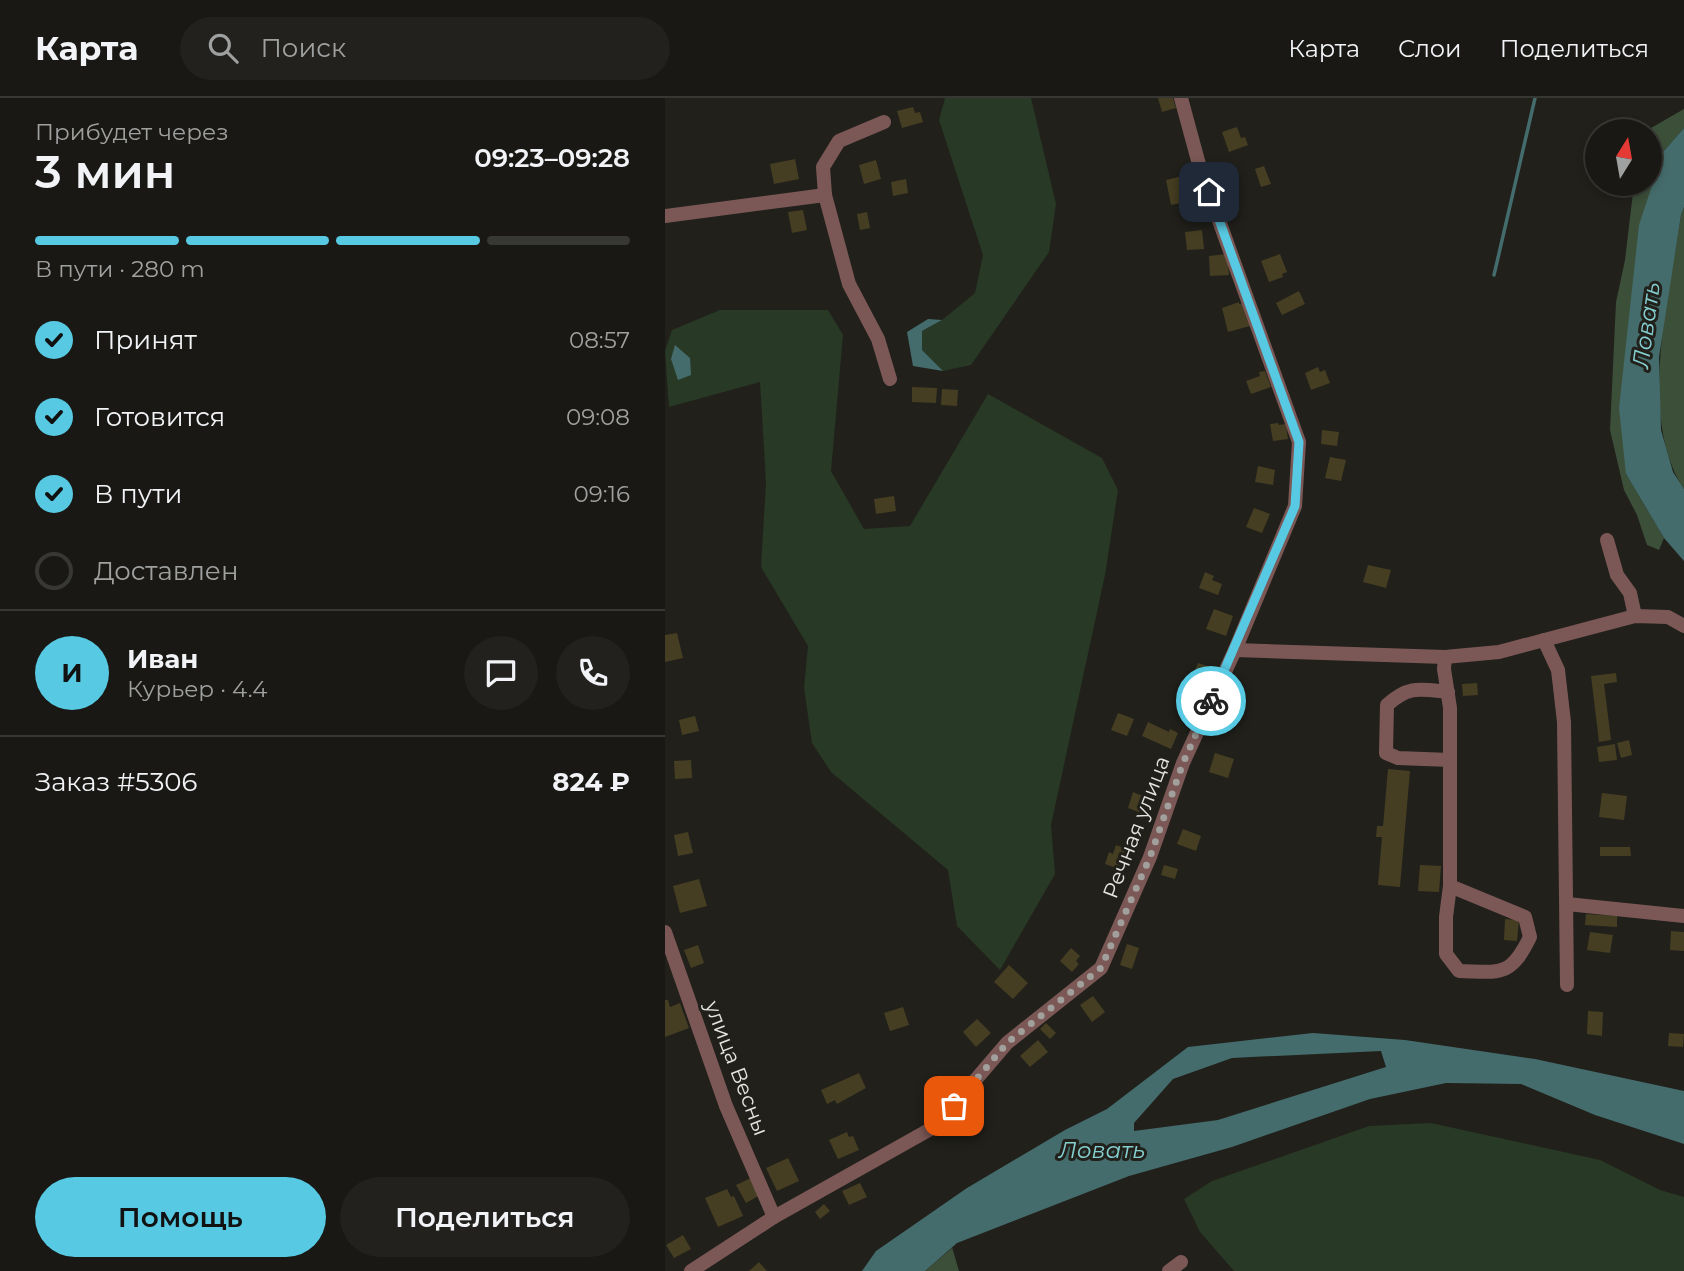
<!DOCTYPE html>
<html lang="ru">
<meta charset="utf-8">
<style>
body{margin:0;font-family:Montserrat,sans-serif;background:#22211d;color:#f1f3f6;height:100vh;display:flex;flex-direction:column;font-size:26px;white-space:nowrap}
*{box-sizing:border-box;margin:0}
p{font-size:23px;color:#9fa0a0}
.icon{flex:none;width:38px;height:38px;fill:none;stroke:currentColor;stroke-width:2;stroke-linecap:round;stroke-linejoin:round}
.map{position:relative;flex:1;overflow:hidden}
.drawer{display:flex;flex-direction:column;background:#191814;width:665px}
.drawer>*{flex:none}
.needle{width:46px;rotate:11deg}
.controls{position:absolute;left:920px;top:21px;display:grid;gap:14px}
.controls a{display:grid;place-items:center;width:77px;height:77px;border-radius:50%;background:#191814;box-shadow:0 4px 10px #0003,0 0 0 2px #373734;font-size:35px}
.pin{position:absolute;display:grid;place-items:center;width:60px;height:60px;color:#fff;margin:-30px;border-radius:14px;box-shadow:0 4px 10px #0006}
.courier{position:absolute;display:grid;place-items:center;width:70px;height:70px;margin:-35px;border:5px solid #57c9e2;border-radius:50%;background:#fff;color:#222;box-shadow:0 2px 9px #0007}
.summary em{font-style:normal;font-weight:600}
.summary div{display:flex;flex-direction:column-reverse}
.summary{display:flex;align-items:center;justify-content:space-between;height:119px;padding:0 35px}
h1{font-size:46px;font-weight:600;line-height:52px}
.bar{display:grid;grid-template-columns:repeat(4,1fr);gap:10px 7px;align-content:center;height:84px;padding:0 35px}
.bar i{height:9px;border-radius:5px;background:#373734}
.bar .selected{background:#57c9e2}
.bar p{grid-column:span 4}
.line{display:flex;align-items:center;gap:18px;padding:0 35px;border-top:2px solid #373734}
.line div{flex:1}
.round{display:grid;place-items:center;flex:none;width:74px;height:74px;border-radius:37px;background:#22211d}
ol{padding:0 35px;list-style:none}
li{display:flex;align-items:center;gap:21px;height:77px}
li p{margin-inline-start:auto}
li .icon{padding:7px;border-radius:50%;background:#57c9e2;color:#111;stroke-width:4}
li:last-child{color:#9fa0a0}
li i{width:38px;height:38px;border:4px solid #373734;border-radius:50%}
.button{display:flex;gap:14px;margin-top:auto;padding:14px 35px}
.button a{flex:1;height:80px;border-radius:42px;background:#57c9e2;color:#111;font-size:28px;font-weight:600;line-height:80px;text-align:center}
.button a+a{background:#22211d;color:#f1f3f6}
header{display:flex;align-items:center;gap:42px;box-sizing:border-box;height:98px;padding:0 35px;background:#191814;border-bottom:2px solid #373734}
header strong{font-size:33px}
nav{display:flex;gap:38px;margin-inline-start:auto;font-size:24px}
.search{width:490px;height:63px;background:#22211d;display:flex;align-items:center;gap:18px;box-sizing:border-box;padding:0 24px;border-radius:38px;color:#9fa0a0;font-size:26px}
main{display:flex;flex:1;min-height:0}
.map>svg:first-child{display:block}
</style>
<header>
<strong>Карта</strong>
<div class="search"><svg class="icon" aria-label="search" viewBox="0 0 24 24"><circle cx="10" cy="10" r="6"/><path d="M15 15l6 6"/></svg>Поиск</div>
<nav><a>Карта</a><a>Слои</a><a>Поделиться</a></nav>
</header>
<main>
<section class="drawer">
<div class="summary"><div><h1>3 мин</h1><p>Прибудет через</p></div><em>09:23–09:28</em></div>
<div class="bar"><i class="selected"></i><i class="selected"></i><i class="selected"></i><i></i><p>В пути · 280 m</p></div>
<ol>
<li><svg class="icon" aria-label="check" viewBox="0 0 24 24"><path d="M5 12l5 5 9-10"/></svg>Принят<p>08:57</p></li>
<li><svg class="icon" aria-label="check" viewBox="0 0 24 24"><path d="M5 12l5 5 9-10"/></svg>Готовится<p>09:08</p></li>
<li><svg class="icon" aria-label="check" viewBox="0 0 24 24"><path d="M5 12l5 5 9-10"/></svg>В пути<p>09:16</p></li>
<li><i></i>Доставлен</li>
</ol>
<div class="line" style="height:126px"><b class="round" style="background:#57c9e2;color:#111">И</b><div><b>Иван</b><p>Курьер · 4.4</p></div><a class="round"><svg class="icon" aria-label="chat" viewBox="0 0 24 24"><path d="M4 5h16v11H9l-5 4z"/></svg></a><a class="round"><svg class="icon" aria-label="phone" viewBox="0 0 24 24"><path d="M5 4h4l2 5-3 2q2 4 5 5l2-3 5 2v4C11 20 4 13 5 4z"/></svg></a></div>
<div class="line" style="height:91px"><div>Заказ #5306</div><b>824 ₽</b></div>
<div class="button"><a>Помощь</a><a>Поделиться</a></div>
</section>
<div class="map">
<svg width="1019" height="1173" viewBox="0 0 1019 1173">
<rect width="100%" height="100%" fill="#21201b"/>
<g fill="#283925">
<polygon points="280,0 366,0 391,106 384,154 306,267 278,273 257,252 257,233 277,222 310,195 318,157 274,22"/>
<polygon points="55,212 163,212 178,237 166,373 199,431 245,428 323,296 437,360 453,392 440,477 386,727 390,776 335,872 292,828 283,772 166,674 147,645 139,590 143,548 96,469 101,384 95,284 4,309 0,253 7,232"/>
<polygon points="766,1025 935,1062 995,1092 1019,1099 1019,1173 569,1173 535,1134 519,1101 547,1083 704,1028"/>
</g>
<g fill="#3c4f39">
<polygon points="1019,11 1019,30 998,54 961,376 999,440 994,452 982,447 972,417 959,392 945,332 951,204 960,162 969,86 985,86 986,30"/>
<path d="M1019,109v282c-47,-71 -15,-194 -3,-274z"/>
<polygon points="287,1149 294,1173 260,1173 287,1150"/>
</g>
<g fill="#456c6c" fill-rule="evenodd">
<polygon points="1019,30 1019,109 1016,117 994,259 996,332 1008,374 1019,391 1019,463 999,440 961,376 954,310 974,127 998,54"/>
<polygon points="263,221 277,222 257,233 257,252 278,273 248,268 242,234"/>
<polygon points="10,247 25,260 26,277 13,282 6,261"/>
<path d="M648,935l92,7 130,19 149,32v53l-89,-29 -74,-31 -75,-1 -76,16 -138,48 -103,29 -172,67 -32,28h-63l14,-20 91,-63 98,-58 42,-21 81,-62zM716,953l5,16 -168,53 -84,11v-8l39,-44 59,-21z"/>
</g>
<g fill="none" stroke-linecap="round" stroke-linejoin="round">
<polyline stroke="#456c6c" stroke-width="3.5" points="829,177 870,0"/>
</g>
<g fill="#453e22">
<polygon points="493,0 508,0 511,10 497,14"/>
<polygon points="248,9 250,15 255,14 258,24 237,30 232,13"/>
<polygon points="572,29 576,40 580,39 583,47 564,54 557,34"/>
<polygon points="130,61 134,81 109,86 105,66"/>
<polygon points="211,62 216,81 199,86 194,67"/>
<polygon points="599,68 606,86 596,89 590,71"/>
<polygon points="522,77 527,103 506,107 501,82"/>
<polygon points="241,81 243,95 228,98 226,84"/>
<polygon points="138,112 142,132 127,135 123,114"/>
<polygon points="202,114 205,130 195,132 192,116"/>
<polygon points="537,132 539,151 522,152 520,134"/>
<polygon points="562,156 564,177 545,178 544,158"/>
<polygon points="615,156 622,174 617,176 618,179 604,184 596,163"/>
<polygon points="634,193 640,206 617,217 611,205"/>
<polygon points="574,204 574,206 580,205 585,228 563,234 557,210"/>
<polygon points="653,269 655,274 660,272 665,285 646,292 640,275"/>
<polygon points="600,273 606,289 586,296 581,283 595,278 594,274"/>
<polygon points="247,289 272,290 271,305 247,304"/>
<polygon points="277,291 293,292 292,308 276,307"/>
<polygon points="613,325 614,327 621,326 623,341 608,343 605,326"/>
<polygon points="657,332 674,334 672,348 656,346"/>
<polygon points="665,359 681,362 676,383 660,380"/>
<polygon points="593,368 610,372 608,387 590,384"/>
<polygon points="229,398 231,413 211,416 209,401"/>
<polygon points="589,410 605,416 597,435 581,429"/>
<polygon points="703,467 726,472 721,490 698,484"/>
<polygon points="540,474 549,478 547,482 557,486 553,497 534,490"/>
<polygon points="549,511 568,518 561,538 541,531"/>
<polygon points="12,535 18,560 0,564 0,537"/>
<polygon points="533,565 546,569 536,595 523,589"/>
<polygon points="951,575 952,584 939,586 946,642 934,644 926,578"/>
<polygon points="812,585 813,597 798,598 797,586"/>
<polygon points="558,605 578,613 573,624 569,623 566,631 550,624"/>
<polygon points="453,615 469,621 462,638 446,632"/>
<polygon points="30,618 34,633 17,637 14,622"/>
<polygon points="483,624 504,634 505,631 513,635 506,651 477,638"/>
<polygon points="964,642 967,657 956,660 952,645"/>
<polygon points="950,646 952,662 934,664 932,649"/>
<polygon points="550,655 569,661 563,680 544,674"/>
<polygon points="26,662 27,680 10,681 9,663"/>
<polygon points="723,671 745,673 735,789 713,787 717,739 711,739 712,728 718,728"/>
<polygon points="468,694 485,701 479,716 463,710"/>
<polygon points="937,695 962,698 959,722 934,719"/>
<polygon points="518,731 536,738 531,753 512,746"/>
<polygon points="23,734 28,755 13,758 9,737"/>
<polygon points="451,747 467,753 460,773 440,766 444,754 448,756"/>
<polygon points="935,749 965,749 966,758 935,758"/>
<polygon points="499,767 513,771 510,781 496,777"/>
<polygon points="755,767 776,768 774,794 753,793"/>
<polygon points="34,781 42,808 15,815 8,788"/>
<polygon points="921,816 952,818 952,829 920,827"/>
<polygon points="840,821 854,822 852,843 839,842"/>
<polygon points="1006,833 1019,834 1019,853 1005,852"/>
<polygon points="925,834 948,837 945,855 922,852"/>
<polygon points="462,846 474,850 467,871 455,867"/>
<polygon points="33,847 39,865 26,870 19,852"/>
<polygon points="406,850 415,858 411,863 414,866 407,874 395,863"/>
<polygon points="344,867 363,885 348,901 329,884"/>
<polygon points="428,898 440,914 427,924 415,907"/>
<polygon points="0,902 3,902 5,909 15,905 24,930 0,939"/>
<polygon points="238,909 244,927 225,933 219,915"/>
<polygon points="923,913 938,914 937,938 922,936"/>
<polygon points="312,921 326,935 311,949 298,934"/>
<polygon points="381,925 391,935 385,941 375,931"/>
<polygon points="1004,935 1019,936 1018,949 1003,948"/>
<polygon points="373,942 383,954 365,969 355,958"/>
<polygon points="194,975 201,990 172,1006 170,1002 162,1006 156,992"/>
<polygon points="182,1034 184,1039 188,1038 194,1052 173,1061 164,1042"/>
<polygon points="123,1060 134,1083 112,1093 101,1070"/>
<polygon points="88,1079 97,1096 81,1105 71,1087"/>
<polygon points="195,1085 202,1099 184,1107 177,1093"/>
<polygon points="62,1091 66,1099 69,1098 78,1118 53,1129 40,1100"/>
<polygon points="159,1106 165,1113 155,1121 150,1114"/>
<polygon points="18,1137 26,1151 9,1160 1,1147"/>
<polygon points="94,1164 102,1173 84,1173"/>
</g>
<g fill="none" stroke-linecap="round" stroke-linejoin="round">
<g stroke="#7b5856" stroke-width="14">
<polyline points="219,24 174,43 158,69 160,97 184,186 213,241 225,281"/>
<polyline points="0,118 160,97"/>
<polyline points="942,442 952,477 965,495 970,518"/>
<polyline points="879,542 893,572 899,624 902,887"/>
<polyline points="570,552 780,559 834,554 970,518 1003,519 1019,528"/>
<path d="M780,559l-1,12 6,39v178l-4,31v37l13,17c41,1 51,7 71,-34l-5,-20 -75,-31"/>
<path d="M783,594c-28,-3 -39,-7 -61,13l-1,48 12,5 52,2"/>
<polyline points="902,806 1019,818"/>
<polyline points="0,834 61,1008 109,1119"/>
<polyline points="26,1173 109,1119 271,1028 342,945 436,870 485,759 518,665 570,552 630,408 634,344 535,70 516,0"/>
<polyline points="504,1173 516,1164"/>
</g>
</g>
<g fill="none" stroke-linecap="round" stroke-linejoin="round">
<polyline stroke="#a1a09c" stroke-width="7" stroke-dasharray="0 12.6" points="289,1008 342,945 436,870 485,759 518,665 546,603"/>
<polyline stroke="#57c9e2" stroke-width="9" points="544,94 634,344 630,408 546,603"/>
</g>
<g text-anchor="middle" dominant-baseline="central" stroke-width="6" stroke-linejoin="round" paint-order="stroke">
<g font-size="21" fill="#e6e5e2" stroke="#21201b">
<text transform="translate(471 729) rotate(-69)">Речная улица</text>
<text transform="translate(72 970) rotate(69)">улица Весны</text>
</g>
<g font-size="23" font-style="italic" fill="#85cfd1" stroke="#21201b">
<text transform="translate(981 227) rotate(-82)">Ловать</text>
<text x="437" y="1052">Ловать</text>
</g>
</g>
</svg>
<div class="controls">
<a><svg class="needle" viewBox="-14 -14 28 28"><path d="M0-13l5 13h-10z" fill="#e53935"/><path d="M0 13l5-13h-10z" fill="#9fa0a0"/></svg></a>
</div>
<div class="pin" style="left:289px;top:1008px;background:#ea580c"><svg class="icon" aria-label="bag" viewBox="0 0 24 24"><path d="M5 8h14l-1 12H6zM9 8a3 3 0 0 1 6 0"/></svg></div>
<div class="pin" style="left:544px;top:94px;background:#1f2937"><svg class="icon" aria-label="home" viewBox="0 0 24 24"><path d="M3 11l9-7 9 7M6 9v11h12V9"/></svg></div>
<div class="courier" style="left:546px;top:603px"><svg class="icon" aria-label="bike" viewBox="0 0 24 24"><circle cx="6" cy="16" r="4"/><circle cx="18" cy="16" r="4"/><path d="M6 16l4-8h5l3 8M10 8l3 8H6M13 5h3"/></svg></div>
</div>
</main>
